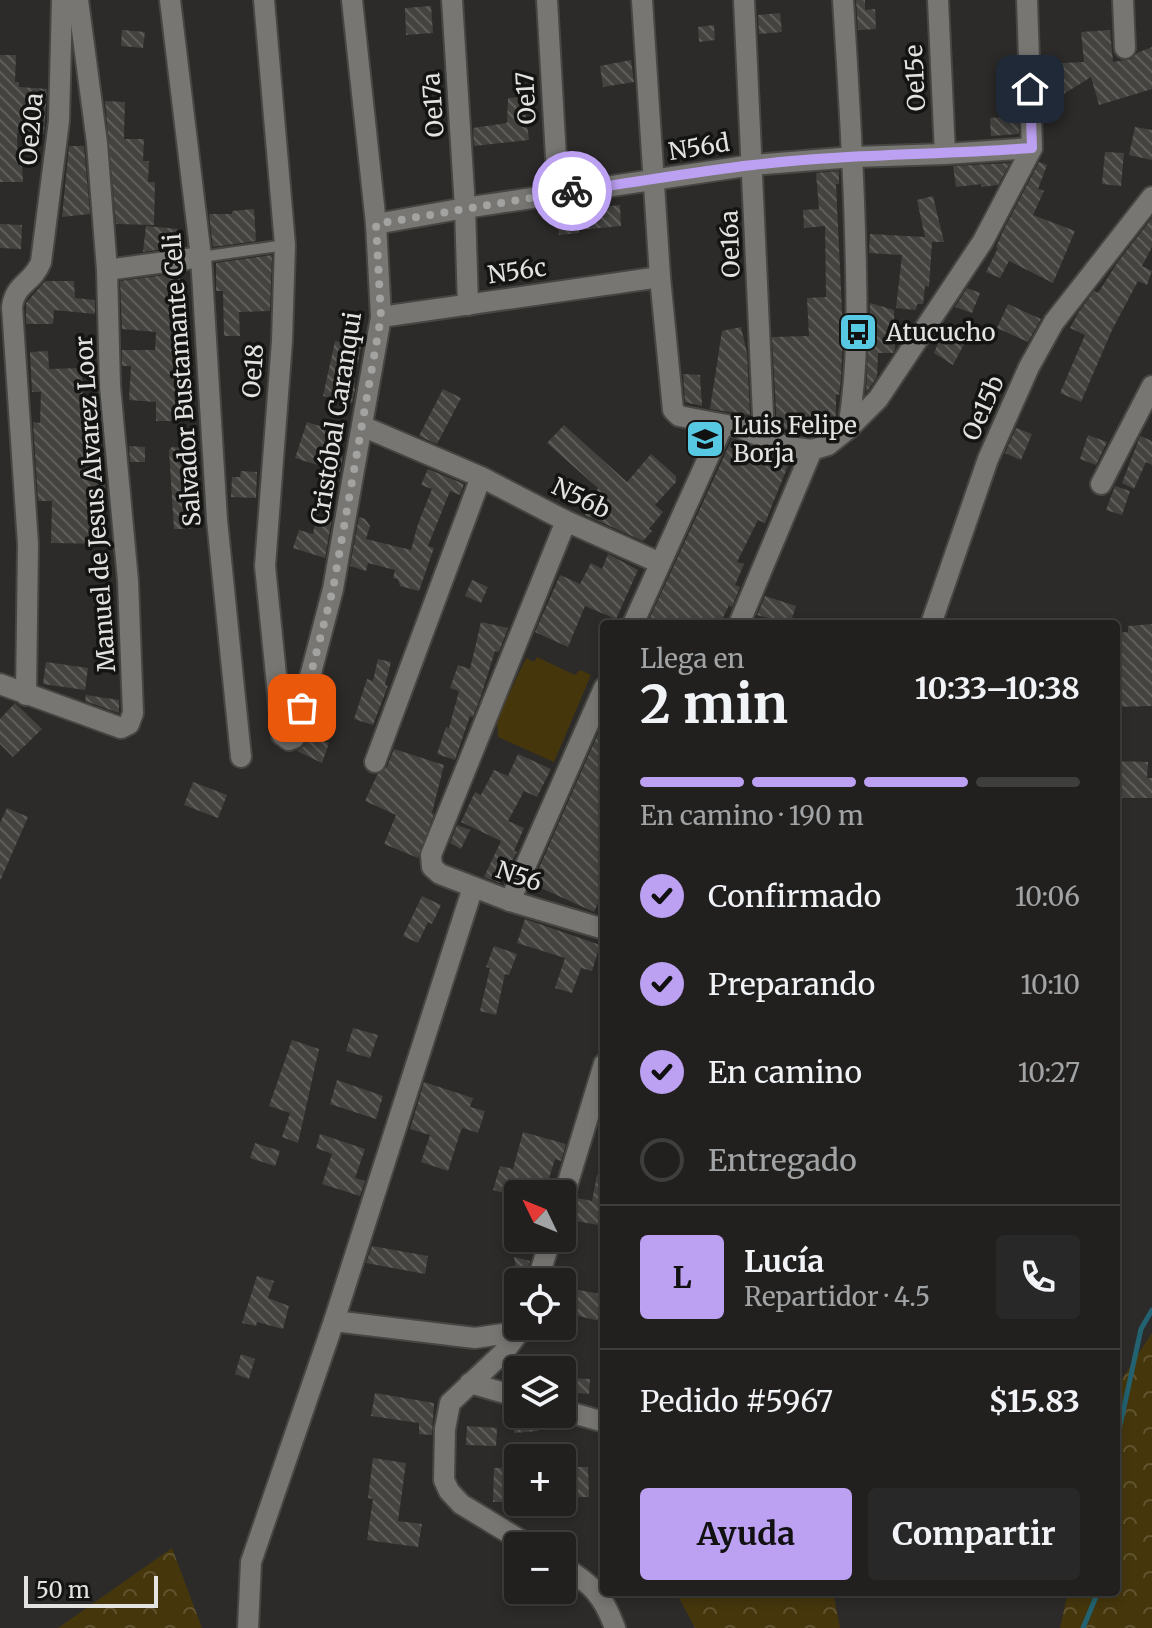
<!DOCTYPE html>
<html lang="es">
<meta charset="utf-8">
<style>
body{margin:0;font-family:Merriweather,serif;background:#292828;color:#f1f3f6;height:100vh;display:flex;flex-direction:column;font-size:30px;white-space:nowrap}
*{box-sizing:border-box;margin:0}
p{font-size:26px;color:#a2a3a4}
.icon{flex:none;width:44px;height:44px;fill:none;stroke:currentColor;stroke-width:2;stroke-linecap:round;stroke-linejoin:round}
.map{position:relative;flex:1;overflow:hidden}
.drawer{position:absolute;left:600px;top:620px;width:520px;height:976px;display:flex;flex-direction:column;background:#21201f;border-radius:8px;box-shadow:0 4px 12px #0003,0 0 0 2px #3e3e3d}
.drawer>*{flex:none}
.needle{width:52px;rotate:313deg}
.buttons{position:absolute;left:504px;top:1180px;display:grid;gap:16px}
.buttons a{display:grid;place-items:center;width:72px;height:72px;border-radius:8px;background:#21201f;box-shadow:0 4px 12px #0003,0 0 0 2px #3e3e3d;font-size:40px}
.scale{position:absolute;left:24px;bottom:20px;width:134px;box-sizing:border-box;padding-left:8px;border:4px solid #e3e3e1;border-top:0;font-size:22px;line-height:28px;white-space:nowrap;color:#e3e3e1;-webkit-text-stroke:6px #141413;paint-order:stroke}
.pin{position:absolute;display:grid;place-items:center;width:68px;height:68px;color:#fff;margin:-34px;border-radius:16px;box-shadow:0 4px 12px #0006}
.courier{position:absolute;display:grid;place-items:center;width:80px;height:80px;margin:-40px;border:6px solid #bca0f2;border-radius:50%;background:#fff;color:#222;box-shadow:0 2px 10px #0007}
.overview em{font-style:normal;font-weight:700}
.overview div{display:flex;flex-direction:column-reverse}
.overview{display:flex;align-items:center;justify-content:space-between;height:136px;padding:0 40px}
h1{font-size:52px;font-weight:700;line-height:60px}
.bar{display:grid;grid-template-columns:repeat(4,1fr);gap:12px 8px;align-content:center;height:96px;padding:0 40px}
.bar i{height:10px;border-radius:6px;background:#3e3e3d}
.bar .selected{background:#bca0f2}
.bar p{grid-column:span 4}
.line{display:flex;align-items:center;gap:20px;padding:0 40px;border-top:2px solid #3e3e3d}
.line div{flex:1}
.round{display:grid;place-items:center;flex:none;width:84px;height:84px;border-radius:8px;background:#292828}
ol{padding:0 40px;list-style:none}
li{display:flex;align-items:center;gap:24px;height:88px}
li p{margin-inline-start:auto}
li .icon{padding:8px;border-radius:50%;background:#bca0f2;color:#111;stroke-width:4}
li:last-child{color:#a2a3a4}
li i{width:44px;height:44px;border:4px solid #3e3e3d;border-radius:50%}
.button{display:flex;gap:16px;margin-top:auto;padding:16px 40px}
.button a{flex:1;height:92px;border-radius:8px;background:#bca0f2;color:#111;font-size:32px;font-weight:700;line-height:92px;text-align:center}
.button a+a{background:#292828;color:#f1f3f6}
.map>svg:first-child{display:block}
</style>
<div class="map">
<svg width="1152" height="1628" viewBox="0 0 1152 1628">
<defs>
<pattern id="forest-crowns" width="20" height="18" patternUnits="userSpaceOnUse" patternTransform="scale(2)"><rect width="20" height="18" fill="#45360c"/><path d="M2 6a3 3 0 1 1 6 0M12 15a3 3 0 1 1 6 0" fill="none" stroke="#60532f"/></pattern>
<pattern id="building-back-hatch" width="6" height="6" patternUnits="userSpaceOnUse" patternTransform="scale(2)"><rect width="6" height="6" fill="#444340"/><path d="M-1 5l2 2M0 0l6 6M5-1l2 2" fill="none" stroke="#5f5e5b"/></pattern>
</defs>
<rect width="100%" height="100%" fill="#2c2b29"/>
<g fill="url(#forest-crowns)">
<polygon points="1152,1333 1152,1628 1060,1628 1068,1592 1116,1592 1116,1388"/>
<polygon points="172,1548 202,1628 58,1628"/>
<polygon points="676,1592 833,1592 840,1628 695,1628"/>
</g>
<polygon fill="#45360c" points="537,657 575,675 580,670 591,675 554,762 498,737 497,719 526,658 534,662"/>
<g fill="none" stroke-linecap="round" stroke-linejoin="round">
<g stroke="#226271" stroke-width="5">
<polyline points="1116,1444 1141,1329 1152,1310"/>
<polyline points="1083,1628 1098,1592"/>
</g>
</g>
<g fill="url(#building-back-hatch)">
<polygon points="856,0 865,0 865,10 875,9 876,29 858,30"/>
<polygon points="431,6 433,33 406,35 405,8"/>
<polygon points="780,13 782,32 759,34 758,15"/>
<polygon points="714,25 715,40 699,42 698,27"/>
<polygon points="122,30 145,32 143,48 121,46"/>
<polygon points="1110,30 1113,62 1131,59 1137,53 1152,47 1152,89 1099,105 1091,77 1062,95 1063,106 1044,107 1042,64 1084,62 1081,32"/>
<polygon points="0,55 16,55 15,82 19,82 19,87 47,89 44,134 17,133 18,165 22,165 23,182 0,182"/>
<polygon points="631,60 634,82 603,87 600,66"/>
<polygon points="524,97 534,99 536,106 537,114 526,115 529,140 474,146 473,128 507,123 508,98"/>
<polygon points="105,101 125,102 124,139 144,139 143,161 149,161 148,182 155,182 154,225 116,224"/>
<polygon points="1018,116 1019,134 991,136 990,118"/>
<polygon points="1135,127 1152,130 1152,160 1129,155"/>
<polygon points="69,146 84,146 90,214 62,217"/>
<polygon points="1105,152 1124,153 1121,186 1102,184"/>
<polygon points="1039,162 1047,165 1038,189 1044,191 1033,215 1075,231 1053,283 1009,261 1000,278 986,272 998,248 996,247 1003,231"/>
<polygon points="1010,163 998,185 981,187 981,184 956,187 953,166"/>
<polygon points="839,171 839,184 836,184 843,331 841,379 839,395 836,394 836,415 831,423 823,427 779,430 777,429 772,337 809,336 807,298 826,297 825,226 804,228 803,210 819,209 816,173"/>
<polygon points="933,196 944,242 932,242 929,287 925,286 923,304 917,304 916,310 896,308 902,255 869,253 870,234 925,237 917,200"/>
<polygon points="620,205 621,226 579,230 579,233 559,235 556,212"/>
<polygon points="254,209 256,241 213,247 209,214 232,214 232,211"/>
<polygon points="1152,218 1152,247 1142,266 1152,271 1147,285 1138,281 1112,330 1081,402 1060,393 1085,335 1070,328 1078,313 1094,291 1098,293 1117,263"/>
<polygon points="0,224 22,225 21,249 0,248"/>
<polygon points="146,226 178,229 176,247 143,252"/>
<polygon points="272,255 270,311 239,312 240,336 224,336 223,291 216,291 216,263"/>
<polygon points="180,273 179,314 182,314 179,338 182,361 184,361 184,401 190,401 191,421 156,421 156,402 129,400 131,366 122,366 122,350 155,350 156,332 122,329 120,281"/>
<polygon points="45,281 74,281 75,298 95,300 95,314 54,310 53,324 26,324 26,303"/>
<polygon points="967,288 980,293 972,313 955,307"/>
<polygon points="870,303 894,310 895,350 893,353 878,353 877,377 866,393"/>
<polygon points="1008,304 1041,319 1028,342 997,328"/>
<polygon points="741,327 747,353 750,415 710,409 722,331"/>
<polygon points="943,331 965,342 953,365 934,353"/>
<polygon points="335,341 361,346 358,363 353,362 355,390 352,403 323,396"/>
<polygon points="48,351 49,369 82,368 83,396 87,396 87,433 92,433 91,477 105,477 107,544 51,543 52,501 38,501 33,422 40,423 41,392 32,392 30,352"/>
<polygon points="683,374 700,375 702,406 685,402"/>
<polygon points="443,389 461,398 437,444 419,436"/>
<polygon points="307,422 332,430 324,451 343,456 340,472 295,458"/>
<polygon points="564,425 627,482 651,454 676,476 676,482 655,505 663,512 649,529 652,531 643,541 585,515 598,488 547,443"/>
<polygon points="1016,428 1032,434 1021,460 1005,453"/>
<polygon points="1088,435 1107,442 1096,465 1080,459"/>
<polygon points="1140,436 1152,441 1152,465 1146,462 1134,489 1122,483"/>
<polygon points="732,439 789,463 765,523 758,520 737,562 744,564 735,585 740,587 732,607 729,605 720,624 702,619 700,624 647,624"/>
<polygon points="129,446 145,447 145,462 130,462"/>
<polygon points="172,447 191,448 191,529 174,529 169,450"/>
<polygon points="428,469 464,484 460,495 450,491 428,546 434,548 419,591 400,586 398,579 393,578 395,570 368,563 366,571 350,566 359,517 365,519 370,526 366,539 411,550 418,524 432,489 421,485"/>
<polygon points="241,471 257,472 256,498 231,497 232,477 240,477"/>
<polygon points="1115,486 1130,491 1122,515 1106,510"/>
<polygon points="319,517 332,518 325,558 293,548 299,530 313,534 316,518"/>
<polygon points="608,554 638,570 616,619 585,606 568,647 535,632 560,575 580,584 591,563 602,569"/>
<polygon points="472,580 488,587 481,603 465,596"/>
<polygon points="765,596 796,606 790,624 757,615"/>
<polygon points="481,622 508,628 499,652 495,651 482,693 473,717 470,716 455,760 437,754 446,727 449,728 459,691 450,688 458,665 470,669"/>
<polygon points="1152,624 1152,706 1116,707 1116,633 1128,632 1128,626"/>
<polygon points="378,659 391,662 385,685 388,686 373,725 354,719 367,679 373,681"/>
<polygon points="46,662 88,668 85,690 43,684"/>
<polygon points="86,695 119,700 119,713 85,701"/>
<polygon points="15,703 42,729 13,757 0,744 0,719"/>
<polygon points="604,720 604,891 594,912 532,884"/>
<polygon points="308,736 329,743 322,763 297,751 304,746"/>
<polygon points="394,749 444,765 432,813 434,814 418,858 384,844 396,815 365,801 377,775 387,767"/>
<polygon points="518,754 551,769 537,797 524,791 508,821 524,828 514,851 517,852 500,883 484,877 501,841 461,822 475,792 481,795 494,770 508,776"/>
<polygon points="1117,761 1148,762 1147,778 1152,778 1152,798 1116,798"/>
<polygon points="193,782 227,795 218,818 184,805"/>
<polygon points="7,808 28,817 0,881 0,823"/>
<polygon points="457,825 470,830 461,849 450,843"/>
<polygon points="422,896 441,905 432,924 428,922 418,943 403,936"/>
<polygon points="525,919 600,945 592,971 581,968 572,993 555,988 565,958 517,943"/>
<polygon points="494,946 517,954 509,975 505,974 496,1015 480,1011 490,968 486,967"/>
<polygon points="353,1028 378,1035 370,1058 346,1051"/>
<polygon points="292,1040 319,1049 298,1143 282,1137 290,1113 269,1106"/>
<polygon points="337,1080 383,1096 376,1119 330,1104"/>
<polygon points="424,1082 473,1098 470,1107 485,1111 478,1133 463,1128 461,1130 448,1171 421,1162 430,1135 410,1129"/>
<polygon points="523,1132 566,1144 561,1161 555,1159 544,1194 518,1194 518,1197 493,1190 500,1166 513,1169"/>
<polygon points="320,1134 365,1149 355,1178 365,1181 360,1196 322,1184 332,1154 316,1148"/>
<polygon points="255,1143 280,1151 275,1166 250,1158"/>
<polygon points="597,1175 604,1176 604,1226 565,1219 577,1198 592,1201"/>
<polygon points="372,1246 428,1256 425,1274 366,1263"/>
<polygon points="514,1257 530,1261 524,1281 518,1277"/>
<polygon points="257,1276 274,1281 268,1298 289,1306 283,1329 257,1322 256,1326 242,1323"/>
<polygon points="562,1287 601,1294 600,1299 604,1300 604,1322 562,1312"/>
<polygon points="241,1354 255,1359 249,1379 235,1374"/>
<polygon points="566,1378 590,1379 589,1394 566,1392"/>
<polygon points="375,1393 434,1403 432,1435 419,1434 419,1423 371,1416"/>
<polygon points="536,1416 538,1431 514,1433 515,1418"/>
<polygon points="467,1426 497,1428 496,1446 466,1445"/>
<polygon points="373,1458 406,1463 398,1521 422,1524 418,1547 367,1540 373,1499 368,1498"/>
<polygon points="518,1467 518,1502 493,1502 494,1468"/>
<polygon points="562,1467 588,1467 589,1497 562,1497"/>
</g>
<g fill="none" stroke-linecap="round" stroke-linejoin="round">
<g stroke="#464643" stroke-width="14">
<polyline id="service" points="201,257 285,245"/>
</g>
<g stroke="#464643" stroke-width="24">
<g id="minor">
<polyline points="170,0 201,257 217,520 241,757"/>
<polyline points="264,0 285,245 282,341 265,566 282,735 289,740 294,738 333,589 381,317 376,224 352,0"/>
<polyline points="452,0 465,208 468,305"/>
<polyline points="547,0 558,193"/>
<polyline points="642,0 660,277 673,410 679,416 737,427 788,447 812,450 828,445 848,429 878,399 983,241 1032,148 1027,0"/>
<polyline points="744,0 764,437"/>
<path d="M843,0c5,78 10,155 12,233 2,67 4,130 -7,196"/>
<polyline points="938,0 945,154"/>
<polyline points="1123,0 1125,48"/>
<polyline points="376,224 465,208 752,165 853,157 945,154 1032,148"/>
<polyline points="107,270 201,257"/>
<polyline points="381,317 660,277"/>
<polyline points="362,426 481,477 566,521 660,563"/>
<polyline points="1101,484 1152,386"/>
<polyline points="566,521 431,855 432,867 440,874 510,901 604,929"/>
<polyline points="633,624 723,425"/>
<polyline points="739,624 812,450"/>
<polyline points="931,624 988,459 1029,367 1054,322 1152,197"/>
<polyline points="0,684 121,728 129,724 133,713 128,581 110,386 107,270 97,143 78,0"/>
<path d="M26,695l2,-151 -16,-237c3,-24 21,-24 29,-45l18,-141 3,-121"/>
<polyline points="375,762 481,477"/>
<polyline points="473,887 334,1321 475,1338 522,1331"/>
<polyline points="510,901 604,688"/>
<polyline points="562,1202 604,1064"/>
<polyline points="537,1282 551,1238"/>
<polyline points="524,1326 504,1352 450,1403 445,1429 444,1480 449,1491 461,1504 530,1546"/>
<polyline points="470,1383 518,1397"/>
<polyline points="562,1410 604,1422"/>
<path d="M562,1566c30,18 41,29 53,62"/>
<polyline points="248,1628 251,1562 334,1321"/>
</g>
</g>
<use href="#service" stroke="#777673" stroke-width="10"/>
<use href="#minor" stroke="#777673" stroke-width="20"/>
</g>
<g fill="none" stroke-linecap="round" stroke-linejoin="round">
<polyline stroke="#a3a3a1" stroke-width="8" stroke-dasharray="0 14.4" points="302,708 333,589 381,317 376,224 572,191"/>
<path stroke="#bca0f2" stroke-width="10" d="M572,191c60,-8 120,-19 181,-26 92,-11 186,-10 279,-17l-2,-59"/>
</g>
<defs>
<g id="bus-square" transform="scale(2)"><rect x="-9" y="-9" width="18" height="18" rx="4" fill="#58c9e3" stroke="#141413"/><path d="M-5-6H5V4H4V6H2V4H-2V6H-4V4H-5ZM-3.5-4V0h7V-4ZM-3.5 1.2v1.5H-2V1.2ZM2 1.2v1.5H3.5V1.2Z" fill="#111"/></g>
<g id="school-square" transform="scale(2)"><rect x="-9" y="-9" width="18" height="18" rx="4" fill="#58c9e3" stroke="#141413"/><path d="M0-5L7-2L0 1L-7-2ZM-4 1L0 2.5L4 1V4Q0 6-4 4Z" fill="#111"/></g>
</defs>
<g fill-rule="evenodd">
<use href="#bus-square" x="858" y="332"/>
<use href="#school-square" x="705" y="439"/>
</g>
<g text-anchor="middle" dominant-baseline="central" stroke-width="7" stroke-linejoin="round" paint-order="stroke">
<g font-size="24" fill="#e3e3e1" stroke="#141413">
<text transform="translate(915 78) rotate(-93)">Oe15e</text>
<text transform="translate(526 98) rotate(-93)">Oe17</text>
<text transform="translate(433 105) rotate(-94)">Oe17a</text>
<text transform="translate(31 129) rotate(-85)">Oe20a</text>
<text transform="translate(699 147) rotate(-9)">N56d</text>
<text transform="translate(730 244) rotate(-92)">Oe16a</text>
<text transform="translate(517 271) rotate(-8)">N56c</text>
<text transform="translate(253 371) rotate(-86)">Oe18</text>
<text transform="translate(182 380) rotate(-94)">Salvador Bustamante Celi</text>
<text transform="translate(983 408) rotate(-66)">Oe15b</text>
<text transform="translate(336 418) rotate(-81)">Cristóbal Caranqui</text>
<text transform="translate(581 498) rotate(26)">N56b</text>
<text transform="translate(95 504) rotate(-94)">Manuel de Jesus Alvarez Loor</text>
<text transform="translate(519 876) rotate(19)">N56</text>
</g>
<g font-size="24" fill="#e3e3e1" stroke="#141413" text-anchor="start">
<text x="886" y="332">Atucucho</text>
<text x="733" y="425">Luis Felipe<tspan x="733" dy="28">Borja</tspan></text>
</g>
</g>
</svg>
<div class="buttons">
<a><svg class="needle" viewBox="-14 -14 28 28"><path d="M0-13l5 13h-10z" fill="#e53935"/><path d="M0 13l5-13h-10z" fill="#a2a3a4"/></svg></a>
<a><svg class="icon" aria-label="locate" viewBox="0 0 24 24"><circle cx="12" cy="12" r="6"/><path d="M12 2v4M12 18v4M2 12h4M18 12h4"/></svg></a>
<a><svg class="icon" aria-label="layers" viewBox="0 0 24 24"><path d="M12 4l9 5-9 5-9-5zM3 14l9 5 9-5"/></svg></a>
<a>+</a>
<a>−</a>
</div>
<div class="scale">50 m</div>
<div class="pin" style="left:302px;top:708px;background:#ea580c"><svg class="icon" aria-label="bag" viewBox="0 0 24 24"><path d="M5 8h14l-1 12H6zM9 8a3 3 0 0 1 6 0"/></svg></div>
<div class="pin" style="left:1030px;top:89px;background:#1f2937"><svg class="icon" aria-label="home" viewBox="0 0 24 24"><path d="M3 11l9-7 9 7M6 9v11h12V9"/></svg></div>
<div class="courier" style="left:572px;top:191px"><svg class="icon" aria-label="bike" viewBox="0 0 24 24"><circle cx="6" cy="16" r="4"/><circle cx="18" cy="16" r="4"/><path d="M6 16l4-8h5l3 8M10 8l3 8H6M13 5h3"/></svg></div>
<section class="drawer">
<div class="overview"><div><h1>2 min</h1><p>Llega en</p></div><em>10:33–10:38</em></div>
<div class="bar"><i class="selected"></i><i class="selected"></i><i class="selected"></i><i></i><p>En camino · 190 m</p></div>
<ol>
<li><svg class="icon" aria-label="check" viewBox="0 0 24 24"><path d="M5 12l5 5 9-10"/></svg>Confirmado<p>10:06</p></li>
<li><svg class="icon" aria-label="check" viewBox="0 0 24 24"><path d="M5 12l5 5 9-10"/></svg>Preparando<p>10:10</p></li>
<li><svg class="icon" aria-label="check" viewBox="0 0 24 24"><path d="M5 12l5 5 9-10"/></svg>En camino<p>10:27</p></li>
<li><i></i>Entregado</li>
</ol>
<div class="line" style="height:144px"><b class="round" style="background:#bca0f2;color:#111">L</b><div><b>Lucía</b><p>Repartidor · 4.5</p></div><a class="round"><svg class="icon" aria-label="phone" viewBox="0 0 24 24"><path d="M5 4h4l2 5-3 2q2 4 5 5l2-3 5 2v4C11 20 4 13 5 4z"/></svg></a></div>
<div class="line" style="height:104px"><div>Pedido #5967</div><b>$15.83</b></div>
<div class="button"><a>Ayuda</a><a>Compartir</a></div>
</section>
</div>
